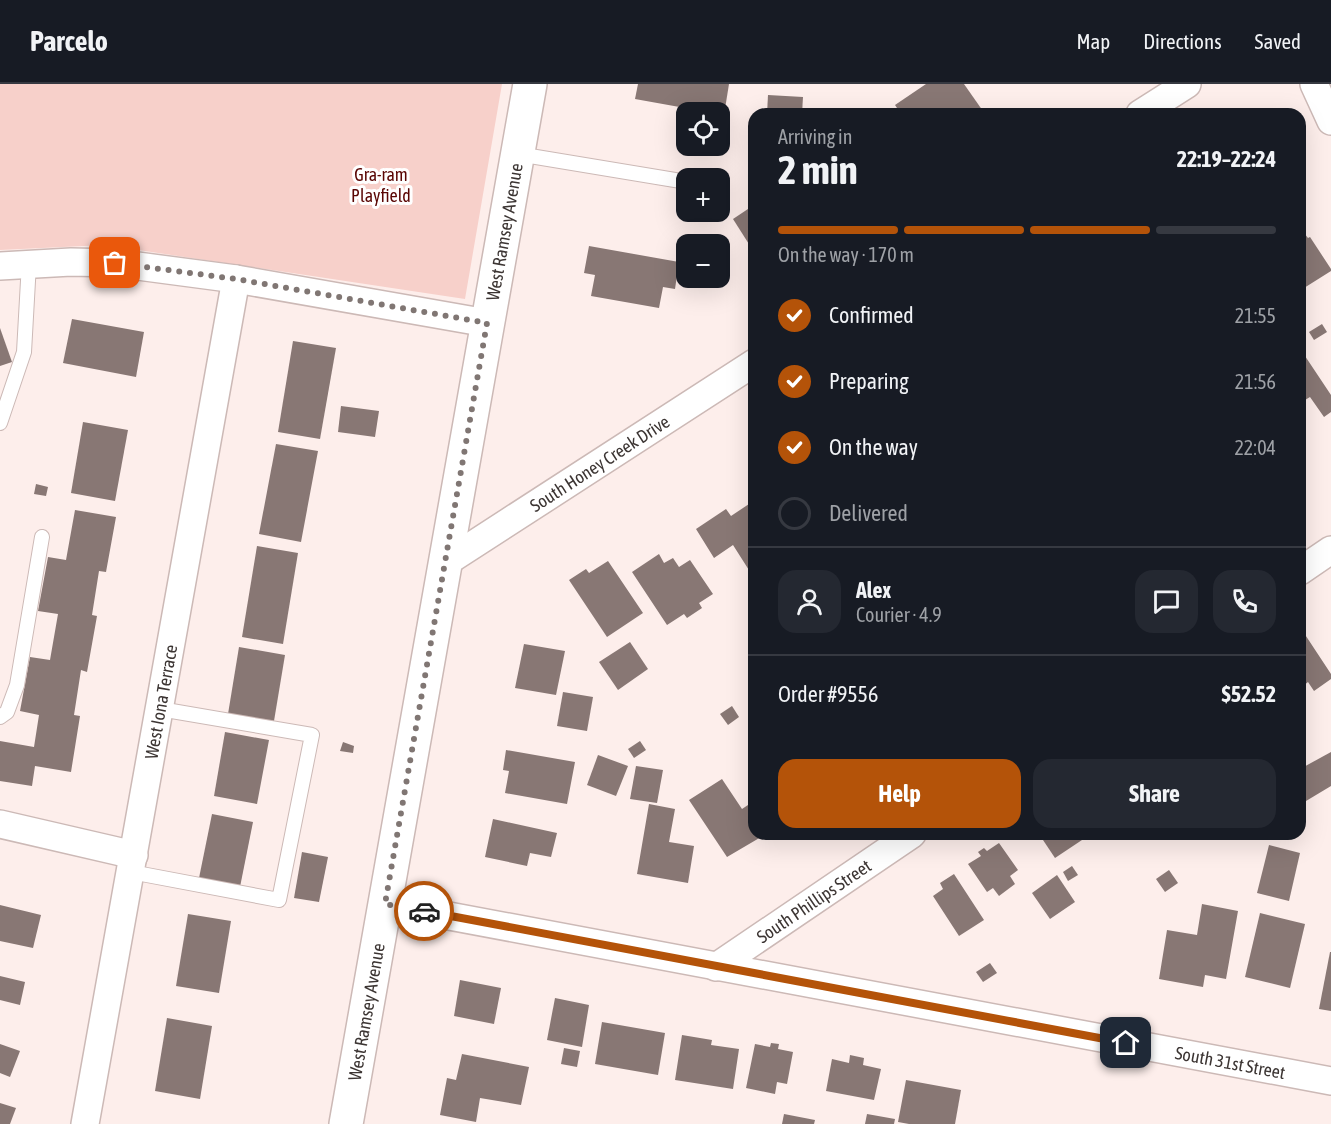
<!DOCTYPE html>
<meta charset="utf-8">
<style>
body{margin:0;font-family:"Asap Condensed",sans-serif;background:#242831;color:#f1f3f6;height:100vh;display:flex;flex-direction:column;font-size:22px;white-space:nowrap}
*{box-sizing:border-box;margin:0}
p{font-size:20px;color:#9ea1a6}
.icon{flex:none;width:33px;height:33px;fill:none;stroke:currentColor;stroke-width:2;stroke-linecap:round;stroke-linejoin:round}
.map{position:relative;flex:1;overflow:hidden}
.details{position:absolute;left:748px;top:24px;width:558px;height:732px;display:flex;flex-direction:column;background:#171b24;border-radius:18px;box-shadow:0 6px 24px #0002}
.details>*{flex:none}
.fabs{position:absolute;left:676px;top:18px;display:grid;gap:12px}
.fabs a{display:grid;place-items:center;width:54px;height:54px;border-radius:12px;background:#171b24;box-shadow:0 6px 24px #0002;font-size:30px}
.pin{position:absolute;display:grid;place-items:center;width:51px;height:51px;color:#fff;margin:-26px;border-radius:12px;box-shadow:0 3px 9px #0006}
.courier{position:absolute;display:grid;place-items:center;width:60px;height:60px;margin:-30px;border:4px solid #b45309;border-radius:50%;background:#fff;color:#222;box-shadow:0 2px 8px #0007}
.summary em{font-style:normal;font-weight:700}
.summary div{display:flex;flex-direction:column-reverse}
.summary{display:flex;align-items:center;justify-content:space-between;height:102px;padding:0 30px}
h1{font-size:39px;font-weight:700;line-height:45px}
.bar{display:grid;grid-template-columns:repeat(4,1fr);gap:9px 6px;align-content:center;height:72px;padding:0 30px}
.bar i{height:8px;border-radius:4px;background:#363941}
.bar .on{background:#b45309}
.bar p{grid-column:span 4}
.line{display:flex;align-items:center;gap:15px;padding:0 30px;border-top:2px solid #363941}
.line div{flex:1}
.round{display:grid;place-items:center;flex:none;width:63px;height:63px;border-radius:18px;background:#242831}
ol{padding:0 30px;list-style:none}
li{display:flex;align-items:center;gap:18px;height:66px}
li p{margin-inline-start:auto}
li .icon{padding:6px;border-radius:50%;background:#b45309;color:#fff;stroke-width:4}
li:last-child{color:#9ea1a6}
li i{width:33px;height:33px;border:3px solid #363941;border-radius:50%}
.action{display:flex;gap:12px;margin-top:auto;padding:12px 30px}
.action a{flex:1;height:69px;border-radius:18px;background:#b45309;color:#fff;font-size:24px;font-weight:700;line-height:69px;text-align:center}
.action a+a{background:#242831;color:#f1f3f6}
header{display:flex;align-items:center;gap:36px;box-sizing:border-box;height:84px;padding:0 30px;background:#171b24;border-bottom:2px solid #363941}
header strong{font-size:28px}
nav{display:flex;gap:33px;margin-inline-start:auto;font-size:21px}
.map>svg:first-child{display:block}
</style>
<header>
<strong>Parcelo</strong>
<nav><a>Map</a><a>Directions</a><a>Saved</a></nav>
</header>
<div class="map">
<svg width="1331" height="1040" viewBox="0 0 1331 1040">
<rect width="100%" height="100%" fill="#fdeeeb"/>
<polygon fill="#f7d0ca" points="0,0 502,0 465,215 105,161 0,166"/>
<g fill="#887774">
<polygon points="638,0 729,0 724,31 635,15"/>
<polygon points="926,0 964,0 985,30 901,30 895,21"/>
<polygon points="768,11 803,13 802,30 767,30"/>
<polygon points="754,121 754,168 733,135"/>
<polygon points="1300,138 1306,147 1304,149 1308,154 1310,153 1331,185 1331,187 1304,204 1300,199 1300,195 1304,192 1300,187 1300,171 1304,169 1300,163"/>
<polygon points="589,162 679,178 675,205 663,203 659,224 591,212 595,191 584,189"/>
<polygon points="72,235 144,248 136,293 63,279"/>
<polygon points="1322,240 1327,248 1314,256 1309,248"/>
<polygon points="0,244 12,278 0,282"/>
<polygon points="293,257 336,264 320,355 278,348"/>
<polygon points="1303,269 1331,311 1331,328 1324,333 1310,313 1300,319 1300,270"/>
<polygon points="341,322 379,327 375,353 338,348"/>
<polygon points="83,338 128,346 115,417 71,409"/>
<polygon points="276,360 318,367 301,458 259,450"/>
<polygon points="36,400 48,403 46,412 34,410"/>
<polygon points="752,418 754,422 754,494 733,461 714,474 696,445 726,425 731,432"/>
<polygon points="75,426 116,433 106,488 99,487 92,531 97,532 87,588 81,586 74,631 80,632 71,688 35,682 32,702 0,697 0,657 34,663 39,631 20,627 30,573 50,576 58,530 38,527 48,473 66,476"/>
<polygon points="257,462 298,469 283,560 242,553"/>
<polygon points="659,470 664,479 673,474 679,483 690,476 713,510 699,519 702,524 687,534 684,530 667,541 632,488"/>
<polygon points="608,477 643,529 607,553 569,496 586,485 589,489"/>
<polygon points="1302,546 1331,590 1331,595 1314,607 1308,598 1303,602 1300,598 1300,548"/>
<polygon points="630,558 648,585 618,606 599,578"/>
<polygon points="524,560 565,567 556,611 515,604"/>
<polygon points="239,563 285,571 274,637 228,630"/>
<polygon points="563,608 593,613 587,647 557,642"/>
<polygon points="732,622 739,633 728,641 720,630"/>
<polygon points="225,648 269,656 257,720 214,712"/>
<polygon points="640,657 646,666 634,674 628,665"/>
<polygon points="343,658 354,662 353,669 340,667"/>
<polygon points="506,666 575,678 567,720 505,709 509,687 503,686"/>
<polygon points="1331,668 1331,702 1306,717 1300,708 1300,685"/>
<polygon points="598,671 628,682 616,712 587,701"/>
<polygon points="636,682 663,686 657,719 630,715"/>
<polygon points="722,695 742,725 754,717 754,750 766,750 727,773 689,716"/>
<polygon points="649,720 675,725 669,758 694,762 688,799 637,790"/>
<polygon points="212,730 253,738 240,803 199,794"/>
<polygon points="493,735 557,749 551,773 530,769 527,782 485,773"/>
<polygon points="1039,750 1091,750 1055,774"/>
<polygon points="999,759 1018,786 1010,792 1015,800 999,812 993,804 987,808 968,780 981,772 978,768 984,764 987,767"/>
<polygon points="1269,761 1300,769 1289,817 1257,809"/>
<polygon points="302,768 328,773 319,818 294,814"/>
<polygon points="1072,782 1078,791 1068,797 1063,788"/>
<polygon points="1169,786 1178,799 1165,808 1156,795"/>
<polygon points="954,790 984,836 959,852 933,812 943,805 940,799"/>
<polygon points="1057,791 1075,818 1050,835 1032,809"/>
<polygon points="1202,820 1238,827 1226,895 1205,891 1203,903 1159,895 1167,846 1197,851"/>
<polygon points="0,821 41,831 33,864 0,857"/>
<polygon points="1260,829 1305,840 1290,904 1245,893"/>
<polygon points="188,830 231,837 219,909 176,902"/>
<polygon points="1330,868 1331,868 1331,927 1319,925"/>
<polygon points="990,879 997,889 983,898 976,888"/>
<polygon points="0,892 25,898 20,921 0,916"/>
<polygon points="460,896 501,904 494,940 454,932"/>
<polygon points="555,914 589,921 582,963 547,956"/>
<polygon points="167,934 212,942 200,1015 155,1007"/>
<polygon points="602,938 665,949 658,991 595,980"/>
<polygon points="682,951 712,956 711,961 739,965 733,1005 675,996"/>
<polygon points="771,959 779,960 778,965 793,968 787,1000 777,998 775,1010 746,1004 755,960 770,963"/>
<polygon points="0,960 20,967 10,993 0,989"/>
<polygon points="564,964 580,967 577,983 561,980"/>
<polygon points="462,970 529,983 521,1021 480,1014 476,1038 440,1031 447,994 456,996"/>
<polygon points="850,971 864,974 863,981 881,985 874,1016 826,1007 832,975 849,979"/>
<polygon points="906,996 961,1006 955,1040 909,1040 898,1038"/>
<polygon points="0,1019 16,1024 10,1040 0,1040"/>
<polygon points="784,1030 815,1036 814,1040 782,1040"/>
<polygon points="867,1030 895,1035 894,1040 865,1040"/>
</g>
<g fill="none" stroke-linecap="round" stroke-linejoin="round">
<g stroke="#ccb9b6" stroke-width="16">
<g id="service">
<polyline points="518,70 687,98"/>
<polyline points="0,339 24,268 29,179"/>
<polyline points="0,633 7,628 17,601 42,453"/>
<polyline points="131,788 279,816 312,651 160,625"/>
</g>
</g>
<g stroke="#ccb9b6" stroke-width="30">
<g id="minor">
<polyline points="1314,0 1331,37"/>
<polyline points="1140,30 1187,0"/>
<polyline points="0,182 71,178 115,179 236,195 487,239"/>
<path id="s1" d="M445,479l309,-200"/>
<polyline points="1300,487 1331,466"/>
<polyline points="0,740 134,771"/>
<path id="s2" d="M385,820l946,177"/>
<path id="s3" d="M716,883l196,-133"/>
<path id="s4" d="M85,1040l151,-845"/>
</g>
</g>
<g stroke="#ccb9b6" stroke-width="36">
<g id="tertiary">
<path id="s5" d="M346,1040l184,-1040"/>
</g>
</g>
<use href="#service" stroke="#fff" stroke-width="14"/>
<use href="#minor" stroke="#fff" stroke-width="27"/>
<use href="#tertiary" stroke="#fff" stroke-width="33"/>
</g>
<g fill="none" stroke-linecap="round" stroke-linejoin="round">
<polyline stroke="#807673" stroke-width="6" stroke-dasharray="0 10.8" points="115,179 236,195 487,239 385,820 424,827"/>
<polyline stroke="#b45309" stroke-width="8" points="424,827 1126,959"/>
</g>
<g text-anchor="middle" dominant-baseline="central" stroke-width="6" stroke-linejoin="round" paint-order="stroke">
<g font-size="18" fill="#5a0604" stroke="#fff">
<text x="381" y="90">Gra-ram<tspan x="381" dy="21">Playfield</tspan></text>
</g>
<g font-size="18" fill="#3c3533" stroke="#fff">
<text stroke="none"><textPath href="#s5" startOffset="906">West Ramsey Avenue</textPath></text>
<text stroke="none"><textPath href="#s1" startOffset="184">South Honey Creek Drive</textPath></text>
<text stroke="none"><textPath href="#s4" startOffset="429">West Iona Terrace</textPath></text>
<text stroke="none"><textPath href="#s3" startOffset="118">South Phillips Street</textPath></text>
<text stroke="none"><textPath href="#s5" startOffset="114">West Ramsey Avenue</textPath></text>
<text stroke="none"><textPath href="#s2" startOffset="860">South 31st Street</textPath></text>
</g>
</g>
</svg>
<div class="fabs">
<a><svg class="icon" aria-label="locate" viewBox="0 0 24 24"><circle cx="12" cy="12" r="6"/><path d="M12 2v4M12 18v4M2 12h4M18 12h4"/></svg></a>
<a>+</a>
<a>−</a>
</div>
<div class="pin" style="left:115px;top:179px;background:#ea580c"><svg class="icon" aria-label="bag" viewBox="0 0 24 24"><path d="M5 8h14l-1 12H6zM9 8a3 3 0 0 1 6 0"/></svg></div>
<div class="pin" style="left:1126px;top:959px;background:#1f2937"><svg class="icon" aria-label="home" viewBox="0 0 24 24"><path d="M3 11l9-7 9 7M6 9v11h12V9"/></svg></div>
<div class="courier" style="left:424px;top:827px"><svg class="icon" aria-label="car" viewBox="0 0 24 24"><path d="M5 17H2v-5l4-1 3-4h7l3 4 3 1v5h-3M9 17h6M6 11h13"/><circle cx="7" cy="17" r="2"/><circle cx="17" cy="17" r="2"/></svg></div>
<section class="details">
<div class="summary"><div><h1>2 min</h1><p>Arriving in</p></div><em>22:19–22:24</em></div>
<div class="bar"><i class="on"></i><i class="on"></i><i class="on"></i><i></i><p>On the way · 170 m</p></div>
<ol>
<li><svg class="icon" aria-label="check" viewBox="0 0 24 24"><path d="M5 12l5 5 9-10"/></svg>Confirmed<p>21:55</p></li>
<li><svg class="icon" aria-label="check" viewBox="0 0 24 24"><path d="M5 12l5 5 9-10"/></svg>Preparing<p>21:56</p></li>
<li><svg class="icon" aria-label="check" viewBox="0 0 24 24"><path d="M5 12l5 5 9-10"/></svg>On the way<p>22:04</p></li>
<li><i></i>Delivered</li>
</ol>
<div class="line" style="height:108px"><a class="round"><svg class="icon" aria-label="person" viewBox="0 0 24 24"><circle cx="12" cy="8" r="4"/><path d="M4 21q1-7 8-7t8 7"/></svg></a><div><b>Alex</b><p>Courier · 4.9</p></div><a class="round"><svg class="icon" aria-label="chat" viewBox="0 0 24 24"><path d="M4 5h16v11H9l-5 4z"/></svg></a><a class="round"><svg class="icon" aria-label="phone" viewBox="0 0 24 24"><path d="M5 4h4l2 5-3 2q2 4 5 5l2-3 5 2v4C11 20 4 13 5 4z"/></svg></a></div>
<div class="line" style="height:78px"><div>Order #9556</div><b>$52.52</b></div>
<div class="action"><a>Help</a><a>Share</a></div>
</section>
</div>
